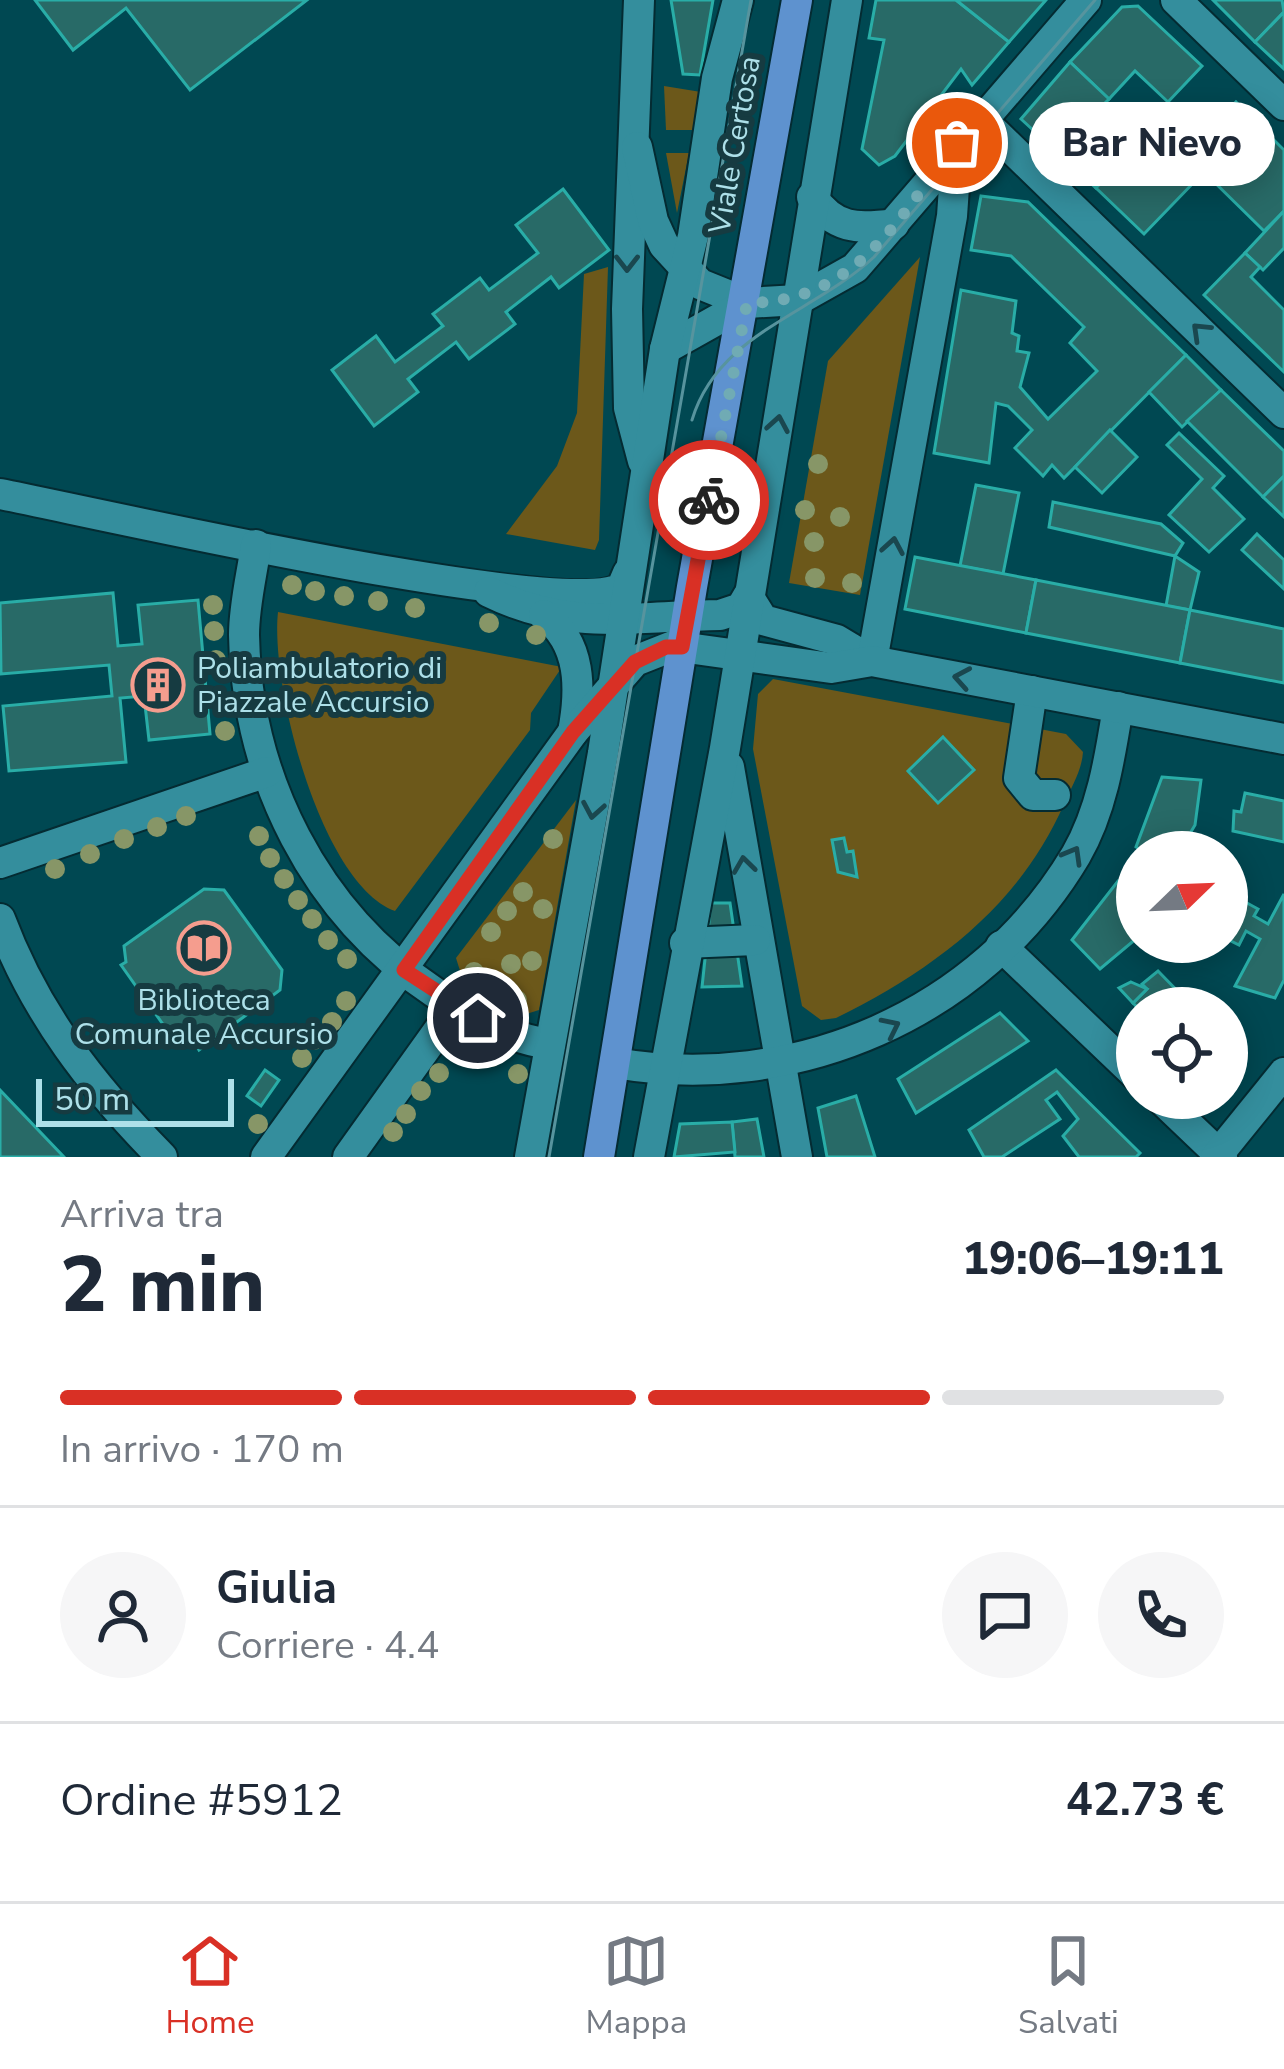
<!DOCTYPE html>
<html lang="it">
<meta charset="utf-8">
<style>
body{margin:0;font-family:"Nunito Sans",sans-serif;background:#f6f6f7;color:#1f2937;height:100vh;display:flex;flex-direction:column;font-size:45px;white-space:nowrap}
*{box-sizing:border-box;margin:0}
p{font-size:39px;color:#747a83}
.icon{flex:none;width:66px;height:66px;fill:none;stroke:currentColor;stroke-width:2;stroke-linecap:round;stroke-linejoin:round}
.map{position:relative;height:1157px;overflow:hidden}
.details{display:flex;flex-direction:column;background:#fff;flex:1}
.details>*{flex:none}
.needle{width:78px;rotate:67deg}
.fabs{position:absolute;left:1116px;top:831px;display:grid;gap:24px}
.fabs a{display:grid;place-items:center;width:132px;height:132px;border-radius:50%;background:#fff;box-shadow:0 6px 30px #0003;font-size:60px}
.scale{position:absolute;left:36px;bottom:30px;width:198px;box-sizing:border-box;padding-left:12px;border:6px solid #ade0e9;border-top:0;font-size:33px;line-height:42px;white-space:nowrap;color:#ade0e9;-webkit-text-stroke:9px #163b41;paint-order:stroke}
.pin{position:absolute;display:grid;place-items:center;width:102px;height:102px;color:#fff;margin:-51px;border:6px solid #fff;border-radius:50%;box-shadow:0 3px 12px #0007}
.courier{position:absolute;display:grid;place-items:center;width:120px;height:120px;margin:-60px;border:9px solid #d93025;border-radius:50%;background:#fff;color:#222;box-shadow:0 3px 15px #0007}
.bubble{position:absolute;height:84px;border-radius:42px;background:#fff;box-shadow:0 6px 30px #0003;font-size:39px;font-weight:800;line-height:84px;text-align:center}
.head em{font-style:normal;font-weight:800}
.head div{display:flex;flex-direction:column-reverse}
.head{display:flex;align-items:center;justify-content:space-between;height:204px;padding:0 60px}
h1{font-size:78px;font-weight:800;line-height:90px}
.bar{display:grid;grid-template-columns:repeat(4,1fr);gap:18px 12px;align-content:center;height:144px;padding:0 60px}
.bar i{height:15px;border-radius:9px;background:#e0e1e3}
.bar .current{background:#d93025}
.bar p{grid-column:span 4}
.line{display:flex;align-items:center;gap:30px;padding:0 60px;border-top:3px solid #e0e1e3}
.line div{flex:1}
.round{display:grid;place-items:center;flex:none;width:126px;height:126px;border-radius:63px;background:#f6f6f7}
.tabs{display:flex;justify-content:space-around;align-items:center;height:168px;border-top:3px solid #e0e1e3;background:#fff;font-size:33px;color:#747a83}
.tabs a{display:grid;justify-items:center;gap:6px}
.tabs .current{color:#d93025}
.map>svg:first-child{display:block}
</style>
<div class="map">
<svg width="1284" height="1157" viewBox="0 0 1284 1157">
<rect width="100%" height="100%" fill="#004852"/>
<g fill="#6c581a">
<polygon points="664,86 701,92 694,130 666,130"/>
<polygon points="666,153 689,153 677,213"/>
<polygon points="920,257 860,595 789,583 828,361"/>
<polygon points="608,267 599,540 595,550 506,534 557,466 577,413 584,274"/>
<path d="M278,612l284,55 -31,46 -1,17 -135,181c-74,-27 -125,-226 -117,-299z"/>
<path d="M773,679l293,55 17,18c-1,18 -12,36 -19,52 -45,103 -131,166 -228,214l-15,2 -19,-14 -49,-257 5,-55z"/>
<polygon points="576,800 539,1010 520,1016 462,977 456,958"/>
</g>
<g fill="#286a67" stroke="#29ada7" stroke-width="3">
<polygon points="35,0 307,0 190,90 126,8 73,50"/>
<polygon points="671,0 713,0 700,75 683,74"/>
<polygon points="876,0 956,0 1009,42 972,85 961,69 895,156 879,165 862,149 884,40 869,38"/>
<polygon points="956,0 1046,0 1009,42"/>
<polygon points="1213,0 1282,0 1284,12 1255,42"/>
<polygon points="1138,6 1202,66 1168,102 1135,71 1109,99 1070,62 1122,7"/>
<polygon points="1284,12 1284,69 1255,42"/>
<polygon points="1070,62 1109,99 1069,139 1107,175 1096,188 1021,119"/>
<polygon points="1236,102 1254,120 1144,234 1096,188 1130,152 1159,181"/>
<polygon points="1254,120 1284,150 1284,211 1264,231 1204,172"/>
<polygon points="563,189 609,250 559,288 551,277 506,312 515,324 469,359 456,342 408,379 418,392 374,426 332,370 376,336 395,362 443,326 433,314 480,278 489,290 538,253 516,225"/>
<polygon points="981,196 1028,202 1186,355 1064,478 1052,465 1043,476 1015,448 1032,430 1008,406 996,403 989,463 934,453 961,290 1016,301 1012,333 1019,336 1017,351 1029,353 1020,387 1048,419 1097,371 1070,343 1084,327 1011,256 971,250"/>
<polygon points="1284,211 1284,248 1263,270 1245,253"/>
<polygon points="1245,253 1260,267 1251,277 1284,310 1284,372 1204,295"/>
<polygon points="1186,355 1221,390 1182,427 1149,392"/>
<polygon points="1221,390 1284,451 1284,476 1263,497 1187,421"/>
<polygon points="1110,430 1137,457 1102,493 1075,467"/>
<polygon points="1179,433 1224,476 1213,488 1244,519 1209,552 1169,515 1202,479 1167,445"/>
<polygon points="1284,476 1284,517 1263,497"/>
<polygon points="976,485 1019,493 1003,574 960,566"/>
<polygon points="1053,502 1161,524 1183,543 1175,556 1049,527"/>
<polygon points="1257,534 1284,560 1284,589 1242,550"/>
<polygon points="1175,556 1199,572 1190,610 1166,606"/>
<polygon points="915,557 1036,580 1026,633 905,609"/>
<polygon points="1036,580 1190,610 1180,663 1026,633"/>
<polygon points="113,593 118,646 142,644 138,605 198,600 210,734 149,740 144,696 120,698 126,762 9,771 3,706 112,696 109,665 1,674 0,603"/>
<polygon points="1190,610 1284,629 1284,683 1180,663"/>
<polygon points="943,737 974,770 938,803 908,771"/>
<polygon points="1162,777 1201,780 1195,825 1179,852 1144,852 1136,847"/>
<polygon points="1245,793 1284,801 1284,842 1233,831 1234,811 1241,812"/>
<polygon points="844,838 847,852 853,851 857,877 838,872 832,840"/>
<polygon points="1118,881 1137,889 1137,938 1100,969 1072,940"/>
<polygon points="204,889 224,890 282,970 280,990 199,1050 195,1043 179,1047 121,965 126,962 124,946"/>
<polygon points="1227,892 1258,909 1254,916 1268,924 1284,894 1284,980 1275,998 1235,986 1260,939 1246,931 1239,945 1227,939"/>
<polygon points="711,903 730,903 742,986 702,987"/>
<polygon points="1158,971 1194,1008 1138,1008 1133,1003 1147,989 1142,984"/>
<polygon points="1131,982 1147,989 1133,1003 1119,988"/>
<polygon points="1000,1013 1028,1041 916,1113 898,1079"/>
<polygon points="265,1070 279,1080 261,1106 247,1096"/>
<polygon points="1056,1070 1140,1153 1136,1157 1079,1157 1063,1136 1078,1119 1057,1092 1046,1100 1060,1119 1002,1157 984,1157 969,1130"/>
<polygon points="0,1090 64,1157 0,1157"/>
<polygon points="856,1096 875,1157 827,1157 818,1108"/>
<polygon points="757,1119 764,1157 735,1157 732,1122"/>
<polygon points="732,1122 735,1152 674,1157 680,1124"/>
</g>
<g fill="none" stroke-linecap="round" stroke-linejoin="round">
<g stroke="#042b32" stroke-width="34">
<g id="minor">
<polyline points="639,0 627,309 629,408 643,461"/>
<polyline points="1176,0 1284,105"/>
<polyline points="980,118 1284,413"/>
<polyline points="637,147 653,221 664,245 700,284 747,303 798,300 855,268 1086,0"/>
<path d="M812,197c23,32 44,32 82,27"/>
<polyline points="665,349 747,303"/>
<path d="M0,494c88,17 574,129 622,93l6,-14"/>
<path d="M256,545c-4,29 -12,60 -12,90 3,143 71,278 190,357 35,23 74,47 116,52"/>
<path d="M489,592c82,40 144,24 231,23l21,-7 7,-12 15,24 74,20 35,21"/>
<path d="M544,615c38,28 37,75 29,117"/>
<polyline points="872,661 952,216 957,144"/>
<polyline points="1032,691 1019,778 1033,795 1055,795"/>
<polyline points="729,767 797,1157"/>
<polyline points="0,863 267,772"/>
<path d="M0,919c35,94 92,167 162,238"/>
<polyline points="685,943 755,940"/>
<polyline points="1001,946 1137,1076"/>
<path d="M615,1063c180,31 366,-48 461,-208 26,-45 34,-98 42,-148"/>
<polyline points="1160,1098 1222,1157"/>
<polyline points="266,1157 573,732 635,661 673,646 831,668 872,661 1284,739"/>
<polyline points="348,1157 456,1006"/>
<polyline points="530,1157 603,753 665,349 693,236 717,78 738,0"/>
<polyline points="649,1157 725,748 847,0"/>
<polyline points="1216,1157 1284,1073"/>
</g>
</g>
<g stroke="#042b32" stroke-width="34">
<polyline id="major" points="599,1157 692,587 797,0"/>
</g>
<use href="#minor" stroke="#348e9d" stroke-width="30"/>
<use href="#major" stroke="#5e92cf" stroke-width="30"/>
<g stroke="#57949e" stroke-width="3">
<path d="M692,420c26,-87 121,-106 182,-163l221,-257"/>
<polyline points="549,1157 751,0"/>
</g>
</g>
<g fill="#879667">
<circle cx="818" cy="464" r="10"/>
<circle cx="805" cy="510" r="10"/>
<circle cx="840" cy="517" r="10"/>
<circle cx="814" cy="542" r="10"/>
<circle cx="815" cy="578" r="10"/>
<circle cx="852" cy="583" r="10"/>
<circle cx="292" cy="585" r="10"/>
<circle cx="315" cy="591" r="10"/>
<circle cx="344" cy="596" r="10"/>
<circle cx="378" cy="601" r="10"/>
<circle cx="213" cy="605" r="10"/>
<circle cx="415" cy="608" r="10"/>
<circle cx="489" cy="623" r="10"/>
<circle cx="214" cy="631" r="10"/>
<circle cx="536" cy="635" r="10"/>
<circle cx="216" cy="660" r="10"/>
<circle cx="225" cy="731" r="10"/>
<circle cx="186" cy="816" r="10"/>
<circle cx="157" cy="827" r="10"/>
<circle cx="259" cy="836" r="10"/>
<circle cx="124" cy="839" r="10"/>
<circle cx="553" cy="839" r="10"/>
<circle cx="90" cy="854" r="10"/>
<circle cx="270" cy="858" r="10"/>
<circle cx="55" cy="869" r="10"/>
<circle cx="284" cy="879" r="10"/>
<circle cx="523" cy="892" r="10"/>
<circle cx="298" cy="900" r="10"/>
<circle cx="543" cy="909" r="10"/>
<circle cx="507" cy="911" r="10"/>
<circle cx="312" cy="919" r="10"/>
<circle cx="491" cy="932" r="10"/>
<circle cx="328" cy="940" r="10"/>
<circle cx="347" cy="959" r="10"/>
<circle cx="532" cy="961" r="10"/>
<circle cx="511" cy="964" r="10"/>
<circle cx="474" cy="972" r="10"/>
<circle cx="517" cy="1000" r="10"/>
<circle cx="346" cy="1001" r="10"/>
<circle cx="332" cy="1022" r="10"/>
<circle cx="314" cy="1040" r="10"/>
<circle cx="492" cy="1057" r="10"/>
<circle cx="302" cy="1058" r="10"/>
<circle cx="439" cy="1073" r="10"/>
<circle cx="518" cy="1074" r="10"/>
<circle cx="421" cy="1091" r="10"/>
<circle cx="406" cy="1114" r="10"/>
<circle cx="258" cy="1124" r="10"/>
<circle cx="393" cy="1132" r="10"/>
</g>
<defs><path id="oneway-chevron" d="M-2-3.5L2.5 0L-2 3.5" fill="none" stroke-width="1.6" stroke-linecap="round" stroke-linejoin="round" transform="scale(3)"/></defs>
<g stroke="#1a474f">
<use href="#oneway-chevron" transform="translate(627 263) rotate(90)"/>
<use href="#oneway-chevron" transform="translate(1200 331) rotate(-136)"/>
<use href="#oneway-chevron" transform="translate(778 424) rotate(-80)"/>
<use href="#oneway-chevron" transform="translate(893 546) rotate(-80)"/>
<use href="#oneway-chevron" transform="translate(962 678) rotate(-170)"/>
<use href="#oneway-chevron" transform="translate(593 810) rotate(100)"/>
<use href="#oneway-chevron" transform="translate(1073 855) rotate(-60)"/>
<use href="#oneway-chevron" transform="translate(744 865) rotate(-98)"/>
<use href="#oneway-chevron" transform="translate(891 1027) rotate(-26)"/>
</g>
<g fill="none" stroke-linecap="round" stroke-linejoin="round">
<path stroke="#70abb4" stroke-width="12" stroke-dasharray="0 21.6" d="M709,500l38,-197c109,-1 149,-82 210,-160"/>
<polyline stroke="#d93025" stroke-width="15" points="478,1018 404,970 573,732 635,662 666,647 682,647 709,500"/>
</g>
<defs>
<g id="building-ring" transform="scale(2.7)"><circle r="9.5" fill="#163b41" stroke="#f59d8e" stroke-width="1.5"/><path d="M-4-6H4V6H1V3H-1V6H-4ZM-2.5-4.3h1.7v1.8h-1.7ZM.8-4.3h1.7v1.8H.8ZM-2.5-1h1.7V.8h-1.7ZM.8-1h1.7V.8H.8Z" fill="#f59d8e"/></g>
<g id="library-ring" transform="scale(2.7)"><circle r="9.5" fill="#163b41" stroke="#f59d8e" stroke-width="1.5"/><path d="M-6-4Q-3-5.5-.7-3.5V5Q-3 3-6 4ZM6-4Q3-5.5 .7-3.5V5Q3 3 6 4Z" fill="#f59d8e"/></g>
</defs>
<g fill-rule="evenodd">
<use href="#building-ring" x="158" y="685"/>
<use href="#library-ring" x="204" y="948"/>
</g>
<g text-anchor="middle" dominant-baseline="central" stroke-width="12" stroke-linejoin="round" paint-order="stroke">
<g font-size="30" fill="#ade0e9" stroke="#163b41">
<text transform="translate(735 145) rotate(-80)">Viale Certosa</text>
</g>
<g font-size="30" fill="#ade0e9" stroke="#163b41" text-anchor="start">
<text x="197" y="668">Poliambulatorio di<tspan x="197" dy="34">Piazzale Accursio</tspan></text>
<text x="204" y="1000" text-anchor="middle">Biblioteca<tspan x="204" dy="34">Comunale Accursio</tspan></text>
</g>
</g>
</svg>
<div class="fabs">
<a><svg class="needle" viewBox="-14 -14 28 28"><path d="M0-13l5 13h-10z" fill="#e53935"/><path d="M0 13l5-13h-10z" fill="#747a83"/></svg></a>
<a><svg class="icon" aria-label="locate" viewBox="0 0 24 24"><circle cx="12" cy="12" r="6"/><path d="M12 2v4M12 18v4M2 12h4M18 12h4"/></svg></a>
</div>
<div class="scale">50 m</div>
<div class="pin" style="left:957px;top:143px;background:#ea580c"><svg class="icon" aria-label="bag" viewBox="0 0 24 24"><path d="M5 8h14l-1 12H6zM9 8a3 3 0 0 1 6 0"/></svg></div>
<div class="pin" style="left:478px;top:1018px;background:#1f2937"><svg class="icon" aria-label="home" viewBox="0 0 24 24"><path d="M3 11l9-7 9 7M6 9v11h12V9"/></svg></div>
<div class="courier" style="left:709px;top:500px"><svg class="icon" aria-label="bike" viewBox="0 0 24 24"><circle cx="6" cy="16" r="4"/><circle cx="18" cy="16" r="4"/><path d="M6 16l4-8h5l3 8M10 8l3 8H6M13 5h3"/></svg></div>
<div class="bubble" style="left:1029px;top:102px;width:246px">Bar Nievo</div>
</div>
<section class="details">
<div class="head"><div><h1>2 min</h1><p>Arriva tra</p></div><em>19:06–19:11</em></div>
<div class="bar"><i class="current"></i><i class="current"></i><i class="current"></i><i></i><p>In arrivo · 170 m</p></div>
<div class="line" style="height:216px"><a class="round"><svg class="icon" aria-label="person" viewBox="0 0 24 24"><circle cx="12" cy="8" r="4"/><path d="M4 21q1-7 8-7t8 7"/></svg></a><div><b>Giulia</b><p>Corriere · 4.4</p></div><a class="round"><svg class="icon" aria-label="chat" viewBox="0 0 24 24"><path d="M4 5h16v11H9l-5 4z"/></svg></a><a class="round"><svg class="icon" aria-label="phone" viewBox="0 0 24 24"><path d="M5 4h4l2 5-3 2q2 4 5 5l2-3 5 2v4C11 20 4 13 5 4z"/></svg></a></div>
<div class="line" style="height:156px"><div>Ordine #5912</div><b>42.73 €</b></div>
</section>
<nav class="tabs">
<a class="current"><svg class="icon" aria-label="home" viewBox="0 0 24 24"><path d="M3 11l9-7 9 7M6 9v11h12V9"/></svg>Home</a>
<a><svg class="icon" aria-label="map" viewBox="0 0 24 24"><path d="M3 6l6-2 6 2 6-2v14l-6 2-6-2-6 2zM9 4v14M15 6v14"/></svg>Mappa</a>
<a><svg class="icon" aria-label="saved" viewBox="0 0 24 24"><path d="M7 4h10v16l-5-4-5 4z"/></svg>Salvati</a>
</nav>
